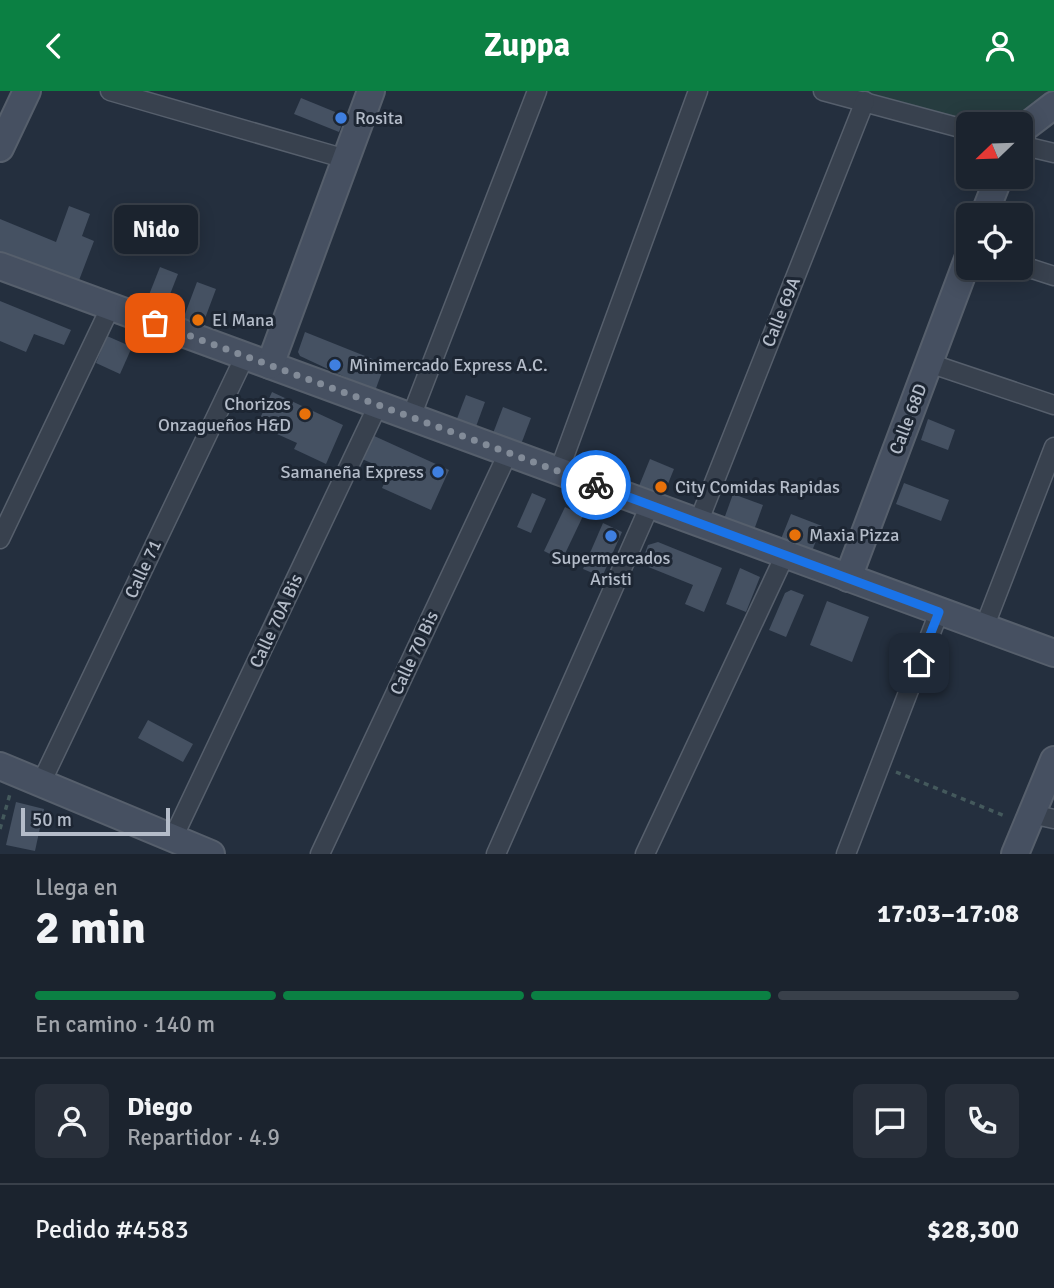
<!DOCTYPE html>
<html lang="es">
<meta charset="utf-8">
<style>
body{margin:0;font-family:Signika,sans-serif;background:#282f3a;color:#f1f3f6;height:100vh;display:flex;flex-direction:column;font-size:26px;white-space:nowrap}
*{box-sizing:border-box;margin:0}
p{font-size:23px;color:#a0a4aa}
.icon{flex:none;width:38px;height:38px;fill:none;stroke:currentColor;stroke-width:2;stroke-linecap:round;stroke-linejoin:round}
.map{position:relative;height:763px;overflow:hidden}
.details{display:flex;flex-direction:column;background:#1b232e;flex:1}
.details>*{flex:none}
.needle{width:46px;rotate:247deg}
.controls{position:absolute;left:956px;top:21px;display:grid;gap:14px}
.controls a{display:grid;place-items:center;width:77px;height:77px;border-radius:10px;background:#1b232e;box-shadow:0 4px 18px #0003,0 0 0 2px #39404a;font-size:35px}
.scale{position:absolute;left:21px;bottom:18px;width:149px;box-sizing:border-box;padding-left:7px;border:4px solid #b4bcc9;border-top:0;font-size:19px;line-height:24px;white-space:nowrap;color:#b4bcc9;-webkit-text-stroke:5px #1d2633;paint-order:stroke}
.pin{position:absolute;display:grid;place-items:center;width:60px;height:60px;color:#fff;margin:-30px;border-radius:14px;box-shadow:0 4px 10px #0006}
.courier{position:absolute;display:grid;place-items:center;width:70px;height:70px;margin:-35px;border:5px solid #1a73e8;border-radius:50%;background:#fff;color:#222;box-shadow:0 2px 9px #0007}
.bubble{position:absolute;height:49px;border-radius:10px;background:#1b232e;box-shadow:0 4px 18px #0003,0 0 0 2px #39404a;font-size:23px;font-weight:800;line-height:49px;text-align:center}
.summary em{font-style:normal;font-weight:800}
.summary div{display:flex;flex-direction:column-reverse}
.summary{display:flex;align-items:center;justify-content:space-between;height:119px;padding:0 35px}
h1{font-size:46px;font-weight:800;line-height:52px}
.bar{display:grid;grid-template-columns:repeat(4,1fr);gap:10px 7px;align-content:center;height:84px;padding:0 35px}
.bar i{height:9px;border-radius:5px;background:#39404a}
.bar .on{background:#0b8043}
.bar p{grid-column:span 4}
.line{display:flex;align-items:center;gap:18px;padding:0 35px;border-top:2px solid #39404a}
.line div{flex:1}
.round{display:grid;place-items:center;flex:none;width:74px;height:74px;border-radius:10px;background:#282f3a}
header{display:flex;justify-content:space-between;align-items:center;height:91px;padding:0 35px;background:#0b8043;color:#fff;font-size:32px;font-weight:800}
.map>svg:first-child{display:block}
</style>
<header><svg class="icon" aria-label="back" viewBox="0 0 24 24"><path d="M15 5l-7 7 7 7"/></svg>Zuppa<svg class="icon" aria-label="person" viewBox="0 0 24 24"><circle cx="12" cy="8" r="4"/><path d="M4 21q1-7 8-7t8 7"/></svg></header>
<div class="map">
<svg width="1054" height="763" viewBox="0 0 1054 763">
<rect width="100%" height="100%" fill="#242f3e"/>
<polygon fill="#263c3f" points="858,0 1052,0 1015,33 970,33"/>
<g fill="#455162">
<polygon points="301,7 345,25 339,41 294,23"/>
<polygon points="69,115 90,123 82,145 94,150 78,192 0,161 0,128 56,151"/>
<polygon points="160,176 178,183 163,221 145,214"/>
<polygon points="197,191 216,198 201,238 182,231"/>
<polygon points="0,210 71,239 64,254 34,243 26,261 0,250"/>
<polygon points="305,241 385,273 375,300 300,265 298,261"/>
<polygon points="107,245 132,256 120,283 96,272"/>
<polygon points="272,301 343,334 326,373 294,358 297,352 257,334"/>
<polygon points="466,304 485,311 474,341 455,333"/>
<polygon points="503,316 531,327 520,356 492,345"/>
<polygon points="928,328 955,339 948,359 921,349"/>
<polygon points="372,344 449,379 431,419 382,397 390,380 362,368"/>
<polygon points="650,368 674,378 663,405 639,395"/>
<polygon points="904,392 949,409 941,430 896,413"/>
<polygon points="532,402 546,408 531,442 517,436"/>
<polygon points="733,403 763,414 754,439 724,428"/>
<polygon points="565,416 583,425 562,469 544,460"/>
<polygon points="791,423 822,435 812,460 781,448"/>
<polygon points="603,432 622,441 602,486 583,478"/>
<polygon points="658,451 722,477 704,521 685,513 693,494 641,473 648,454"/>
<polygon points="740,477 760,486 746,521 726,513"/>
<polygon points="791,499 804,504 786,546 769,539 785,502"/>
<polygon points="827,510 869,526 852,571 810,554"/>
<polygon points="148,629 193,653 183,671 138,647"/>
<polygon points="16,711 44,718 35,760 6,754"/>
</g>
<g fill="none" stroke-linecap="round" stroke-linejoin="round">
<g stroke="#565f6c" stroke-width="21">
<g id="street">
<polyline points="110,0 346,68"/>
<polyline points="823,0 968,39"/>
<polyline points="1020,54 1054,62"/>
<polyline points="1020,174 1054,185"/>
<polyline points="929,272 1054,314"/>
<polyline points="411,326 537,0"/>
<polyline points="559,380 698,0"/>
<polyline points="698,432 865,10"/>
<polyline points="0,448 111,215"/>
<polyline points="984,537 1054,356"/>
<polyline points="41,692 245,265"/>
<polyline points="1031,723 1054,728"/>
<polyline points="173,747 378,314"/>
<polyline points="320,763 508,362"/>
<polyline points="496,763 650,414"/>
<polyline points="645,763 785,464"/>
<polyline points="846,763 939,521"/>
</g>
</g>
<g stroke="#565f6c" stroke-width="30">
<g id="secondary">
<polyline points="1020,40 1054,14"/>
<polyline points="0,57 27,0"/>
<polyline points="984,124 999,86"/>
<polyline points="0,175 1054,562"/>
<polyline points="270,274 371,0"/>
<polyline points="848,487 968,168"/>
<polyline points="0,675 211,763"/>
<polyline points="1015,763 1054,669"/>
</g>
</g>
<g stroke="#44595c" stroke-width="3.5" stroke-dasharray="5 5" stroke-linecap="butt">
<polyline points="896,681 1005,725"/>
<polyline points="0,738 10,703"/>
</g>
<use href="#street" stroke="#38414e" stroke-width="18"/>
<use href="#secondary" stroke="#465061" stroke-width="26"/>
</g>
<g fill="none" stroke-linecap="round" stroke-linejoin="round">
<polyline stroke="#828b98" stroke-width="7" stroke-dasharray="0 12.6" points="155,232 596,394"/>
<polyline stroke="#1a73e8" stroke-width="9" points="596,394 939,521 919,572"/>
</g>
<g fill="#3f7fe0" stroke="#1d2633" stroke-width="2.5">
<circle cx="341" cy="27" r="7"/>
<circle cx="335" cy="274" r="7"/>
<circle cx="438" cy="381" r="7"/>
<circle cx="611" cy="445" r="7"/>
</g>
<g fill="#e8710a" stroke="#1d2633" stroke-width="2.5">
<circle cx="198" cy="229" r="7"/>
<circle cx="305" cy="323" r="7"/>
<circle cx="661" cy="396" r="7"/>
<circle cx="795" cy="444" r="7"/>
</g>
<g text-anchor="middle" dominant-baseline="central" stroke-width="6" stroke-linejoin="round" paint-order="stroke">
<g font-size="18" fill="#b4bcc9" stroke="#1d2633" text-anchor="start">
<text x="355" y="27">Rosita</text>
<text x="212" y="229">El Mana</text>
<text x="349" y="274">Minimercado Express A.C.</text>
<text x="291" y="313" text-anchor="end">Chorizos<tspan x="291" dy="21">Onzagueños H&amp;D</tspan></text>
<text x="424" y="381" text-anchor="end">Samaneña Express</text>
<text x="675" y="396">City Comidas Rapidas</text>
<text x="809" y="444">Maxia Pizza</text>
<text x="611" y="467" text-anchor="middle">Supermercados<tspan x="611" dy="21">Aristi</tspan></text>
</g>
<g font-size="18" fill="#b4bcc9" stroke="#1d2633">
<text transform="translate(781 221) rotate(-68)">Calle 69A</text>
<text transform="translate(908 328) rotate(-69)">Calle 68D</text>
<text transform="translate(143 478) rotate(-65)">Calle 71</text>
<text transform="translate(276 530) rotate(-65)">Calle 70A Bis</text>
<text transform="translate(414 562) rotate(-65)">Calle 70 Bis</text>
</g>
</g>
</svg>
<div class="controls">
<a><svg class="needle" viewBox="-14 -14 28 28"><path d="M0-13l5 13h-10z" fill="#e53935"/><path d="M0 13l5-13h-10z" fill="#a0a4aa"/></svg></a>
<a><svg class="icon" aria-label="locate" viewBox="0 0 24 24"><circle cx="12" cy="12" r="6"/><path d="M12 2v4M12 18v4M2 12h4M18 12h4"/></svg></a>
</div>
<div class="scale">50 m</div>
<div class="pin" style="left:155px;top:232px;background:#ea580c"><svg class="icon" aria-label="bag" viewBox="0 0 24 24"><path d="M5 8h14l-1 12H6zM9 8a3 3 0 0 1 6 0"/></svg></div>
<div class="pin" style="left:919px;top:572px;background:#1f2937"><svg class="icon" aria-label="home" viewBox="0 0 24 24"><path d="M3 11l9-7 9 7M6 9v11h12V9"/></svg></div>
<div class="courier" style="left:596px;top:394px"><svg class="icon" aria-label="bike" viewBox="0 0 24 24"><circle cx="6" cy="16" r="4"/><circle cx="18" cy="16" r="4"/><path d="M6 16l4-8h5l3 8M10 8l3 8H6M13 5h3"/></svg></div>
<div class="bubble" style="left:114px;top:114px;width:84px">Nido</div>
</div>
<section class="details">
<div class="summary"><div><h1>2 min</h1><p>Llega en</p></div><em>17:03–17:08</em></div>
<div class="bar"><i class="on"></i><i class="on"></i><i class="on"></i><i></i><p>En camino · 140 m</p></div>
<div class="line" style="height:126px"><a class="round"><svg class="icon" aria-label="person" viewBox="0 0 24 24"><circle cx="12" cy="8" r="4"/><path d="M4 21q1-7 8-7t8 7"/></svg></a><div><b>Diego</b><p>Repartidor · 4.9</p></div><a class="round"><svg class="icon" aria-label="chat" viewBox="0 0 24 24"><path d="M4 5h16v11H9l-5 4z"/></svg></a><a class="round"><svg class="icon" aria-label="phone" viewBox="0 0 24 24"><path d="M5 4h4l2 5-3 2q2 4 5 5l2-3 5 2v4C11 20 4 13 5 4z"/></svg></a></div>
<div class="line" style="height:91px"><div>Pedido #4583</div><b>$28,300</b></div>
</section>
